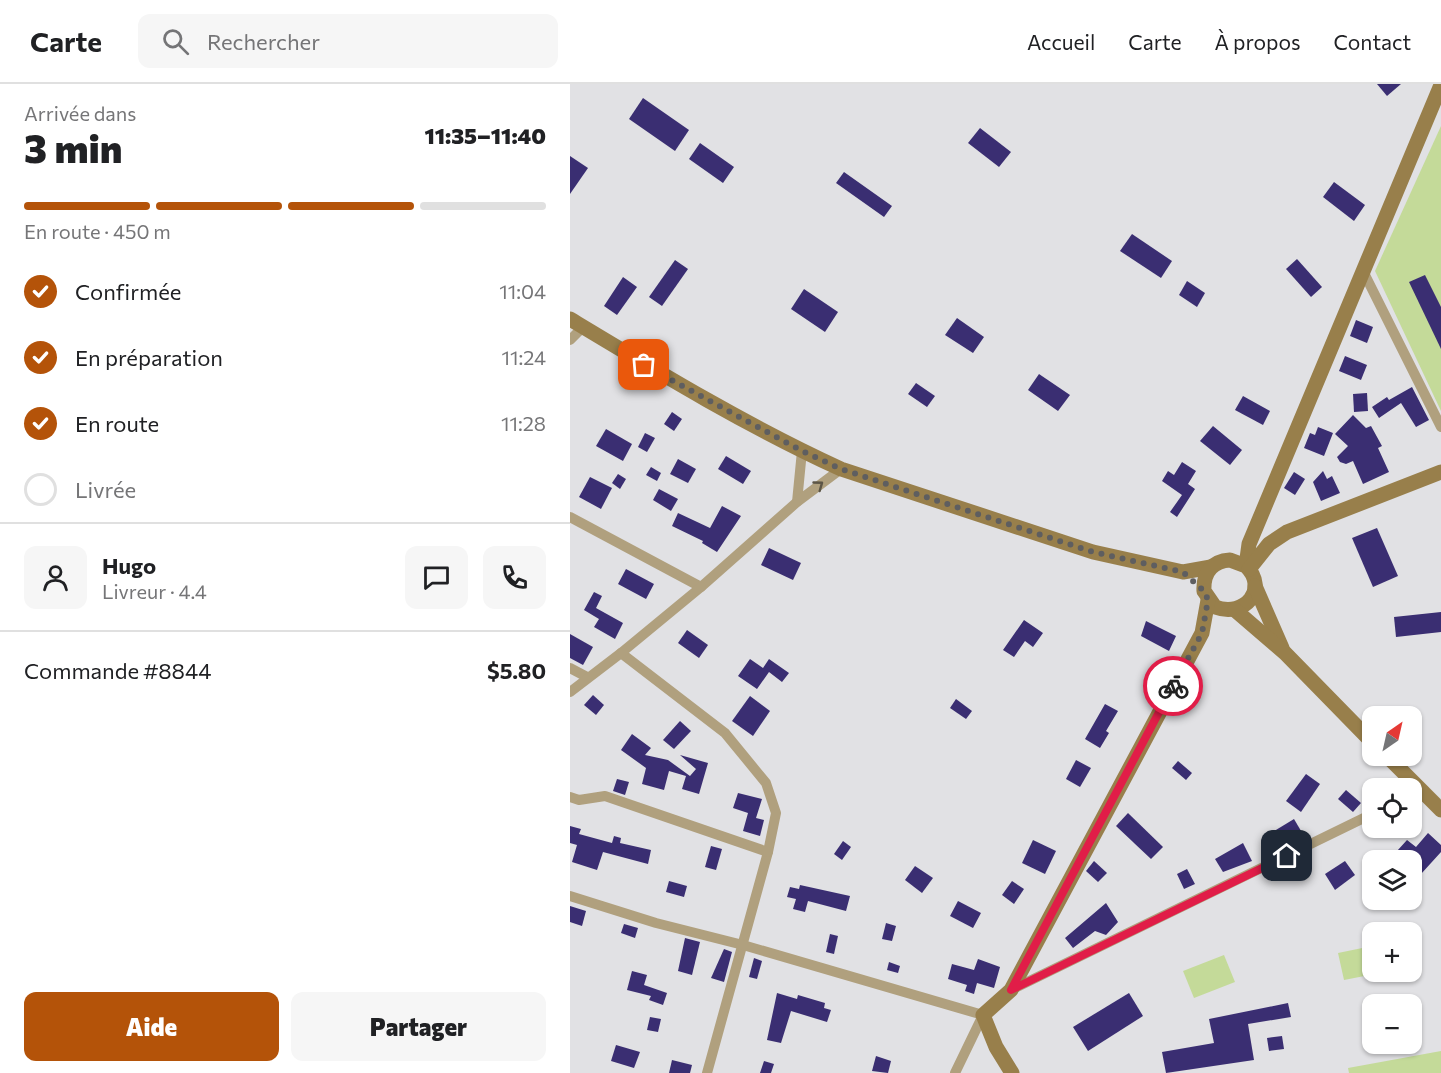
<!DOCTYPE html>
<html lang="fr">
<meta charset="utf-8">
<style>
body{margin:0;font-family:Commissioner,sans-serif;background:#f6f6f6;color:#202124;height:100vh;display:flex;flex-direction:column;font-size:22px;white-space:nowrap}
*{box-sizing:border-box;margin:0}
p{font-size:20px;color:#757577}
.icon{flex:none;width:33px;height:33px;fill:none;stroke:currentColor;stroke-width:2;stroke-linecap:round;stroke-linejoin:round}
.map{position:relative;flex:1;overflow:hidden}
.details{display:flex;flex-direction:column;background:#fff;width:570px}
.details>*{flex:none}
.needle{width:39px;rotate:34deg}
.controls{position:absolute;left:792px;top:622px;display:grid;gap:12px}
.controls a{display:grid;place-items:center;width:60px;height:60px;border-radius:12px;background:#fff;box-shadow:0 2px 4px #0004;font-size:30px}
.pin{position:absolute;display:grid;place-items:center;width:51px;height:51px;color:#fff;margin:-26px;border-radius:12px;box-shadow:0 3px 9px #0006}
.courier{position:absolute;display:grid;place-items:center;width:60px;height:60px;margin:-30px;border:4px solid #e11d48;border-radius:50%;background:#fff;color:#222;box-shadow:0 2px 8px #0007}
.headline em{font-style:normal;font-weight:800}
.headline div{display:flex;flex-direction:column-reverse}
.headline{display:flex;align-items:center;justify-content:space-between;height:102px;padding:0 24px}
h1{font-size:39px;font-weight:800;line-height:45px}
.bar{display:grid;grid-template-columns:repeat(4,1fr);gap:9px 6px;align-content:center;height:72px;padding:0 24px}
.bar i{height:8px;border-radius:4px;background:#e0e0e0}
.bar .selected{background:#b45309}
.bar p{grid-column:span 4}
.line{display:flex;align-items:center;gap:15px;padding:0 24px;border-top:2px solid #e0e0e0}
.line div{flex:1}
.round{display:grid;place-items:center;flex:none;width:63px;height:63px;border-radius:12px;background:#f6f6f6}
ol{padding:0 24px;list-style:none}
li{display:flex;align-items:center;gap:18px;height:66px}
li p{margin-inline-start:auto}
li .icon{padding:6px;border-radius:50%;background:#b45309;color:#fff;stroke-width:4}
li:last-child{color:#757577}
li i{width:33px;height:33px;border:3px solid #e0e0e0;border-radius:50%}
.action{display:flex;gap:12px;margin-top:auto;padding:12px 24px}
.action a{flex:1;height:69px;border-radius:12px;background:#b45309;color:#fff;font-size:24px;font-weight:800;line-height:69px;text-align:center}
.action a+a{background:#f6f6f6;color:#202124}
header{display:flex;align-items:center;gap:36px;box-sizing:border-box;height:84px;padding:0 30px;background:#fff;border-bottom:2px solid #e0e0e0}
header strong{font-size:28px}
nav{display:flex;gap:33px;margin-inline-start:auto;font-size:21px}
.search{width:420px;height:54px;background:#f6f6f6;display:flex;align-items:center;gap:15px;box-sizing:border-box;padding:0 21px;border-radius:12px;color:#757577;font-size:22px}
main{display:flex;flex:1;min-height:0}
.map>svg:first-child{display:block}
</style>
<header>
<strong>Carte</strong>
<div class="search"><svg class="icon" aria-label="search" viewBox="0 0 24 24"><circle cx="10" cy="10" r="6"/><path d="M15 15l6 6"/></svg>Rechercher</div>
<nav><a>Accueil</a><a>Carte</a><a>À propos</a><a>Contact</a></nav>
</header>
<main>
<section class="details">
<div class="headline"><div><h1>3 min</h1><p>Arrivée dans</p></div><em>11:35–11:40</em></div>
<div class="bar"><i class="selected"></i><i class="selected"></i><i class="selected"></i><i></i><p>En route · 450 m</p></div>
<ol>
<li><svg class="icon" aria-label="check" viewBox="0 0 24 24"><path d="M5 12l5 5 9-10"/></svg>Confirmée<p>11:04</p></li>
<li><svg class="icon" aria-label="check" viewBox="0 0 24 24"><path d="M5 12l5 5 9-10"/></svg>En préparation<p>11:24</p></li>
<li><svg class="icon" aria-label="check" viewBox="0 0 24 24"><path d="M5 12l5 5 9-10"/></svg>En route<p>11:28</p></li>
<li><i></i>Livrée</li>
</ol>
<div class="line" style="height:108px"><a class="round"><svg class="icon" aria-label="person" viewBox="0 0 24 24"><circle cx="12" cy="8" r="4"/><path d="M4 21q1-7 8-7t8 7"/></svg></a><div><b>Hugo</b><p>Livreur · 4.4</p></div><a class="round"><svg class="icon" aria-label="chat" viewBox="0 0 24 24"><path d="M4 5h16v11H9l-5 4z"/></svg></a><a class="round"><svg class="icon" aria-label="phone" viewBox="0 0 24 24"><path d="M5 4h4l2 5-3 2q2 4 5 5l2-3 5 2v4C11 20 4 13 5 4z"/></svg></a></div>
<div class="line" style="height:78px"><div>Commande #8844</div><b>$5.80</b></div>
<div class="action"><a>Aide</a><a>Partager</a></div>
</section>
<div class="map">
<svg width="871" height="989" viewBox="0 0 871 989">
<rect width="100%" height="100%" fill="#e1e1e4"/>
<g fill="#c4da99">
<polygon points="871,42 871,327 805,187"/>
<polygon points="802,862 802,888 815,888 774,896 768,869"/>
<polygon points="654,871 665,898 624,914 613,887"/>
<polygon points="871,967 871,989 779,989 778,984"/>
</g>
<g fill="#3a2e72">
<polygon points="807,0 831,0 817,12"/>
<polygon points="73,14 119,46 105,67 59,35"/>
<polygon points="410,44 441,68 429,83 398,59"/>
<polygon points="130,59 164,83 153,99 119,75"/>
<polygon points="0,72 18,84 0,110"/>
<polygon points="274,88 322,122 314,133 266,99"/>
<polygon points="764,98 795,121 784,137 753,113"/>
<polygon points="562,150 602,177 591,194 550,167"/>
<polygon points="727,175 752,203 741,213 716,185"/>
<polygon points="105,176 118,185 92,222 79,213"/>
<polygon points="855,191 871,223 871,265 839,198"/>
<polygon points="53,193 67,203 47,231 34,222"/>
<polygon points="617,197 635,209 627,223 609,211"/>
<polygon points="234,205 268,228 255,248 221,225"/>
<polygon points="387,234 414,253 403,269 375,251"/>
<polygon points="786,236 803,243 797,259 780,252"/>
<polygon points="775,272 797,281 791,296 769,287"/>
<polygon points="469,290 500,311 488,327 458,306"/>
<polygon points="346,299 365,312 357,323 338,310"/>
<polygon points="842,303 859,336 846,343 831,319 809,334 802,323 817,313 819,316"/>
<polygon points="797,309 798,327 784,328 783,310"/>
<polygon points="673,312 700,327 693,341 665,326"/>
<polygon points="102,328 112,335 104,347 94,340"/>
<polygon points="783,331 796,344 801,342 812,362 808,364 819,388 793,400 783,377 776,380 770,378 767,373 778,362 765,350"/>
<polygon points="643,342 672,366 660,381 630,357"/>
<polygon points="748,343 763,349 754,372 734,364 740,349 745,351"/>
<polygon points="36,345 62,360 53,377 26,362"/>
<polygon points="75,349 85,354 77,368 68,363"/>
<polygon points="156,372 181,387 173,400 148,385"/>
<polygon points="108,375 126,385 118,399 100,390"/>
<polygon points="612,378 626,387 618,400 625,405 607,433 600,428 612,411 592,397 598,387 604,391"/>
<polygon points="81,383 91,389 87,397 76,391"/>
<polygon points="753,387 757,395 762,392 770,409 751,417 743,398"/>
<polygon points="724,388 735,395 725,411 714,404"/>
<polygon points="48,390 56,395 50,405 42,399"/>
<polygon points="20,393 42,404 31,425 9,413"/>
<polygon points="89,405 108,415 101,427 83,416"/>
<polygon points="152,422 171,432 147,468 132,459 133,457 102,442 108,429 140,444"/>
<polygon points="807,444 828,492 803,503 782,454"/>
<polygon points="199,464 231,479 223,496 191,481"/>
<polygon points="56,485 84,500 76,515 48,500"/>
<polygon points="24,508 32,512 26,524 53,539 45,555 24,543 29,535 14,526"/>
<polygon points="871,528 871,548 826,553 824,533"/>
<polygon points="454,536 473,549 463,563 455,557 444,573 433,566"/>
<polygon points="576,537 606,552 599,567 571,552"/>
<polygon points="117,546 138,561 129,574 108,559"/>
<polygon points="0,550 23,563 13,581 0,574"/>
<polygon points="180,575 193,584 199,575 219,589 212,598 199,588 187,605 168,592"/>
<polygon points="23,611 34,621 26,631 14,621"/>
<polygon points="180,612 200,627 183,652 162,637"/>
<polygon points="386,615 402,627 396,635 380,624"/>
<polygon points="535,620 548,627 536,647 539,649 530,664 515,655"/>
<polygon points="110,637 121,647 104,665 93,656"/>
<polygon points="62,650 81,664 75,671 98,676 120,692 126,685 110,671 138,679 129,710 112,705 116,692 99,687 94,706 72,700 76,684 51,666"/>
<polygon points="506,676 521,684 510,703 496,695"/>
<polygon points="608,677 622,689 616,696 602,684"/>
<polygon points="736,690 750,700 731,728 716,717"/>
<polygon points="47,695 59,698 55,711 43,707"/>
<polygon points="776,706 791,719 783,728 768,715"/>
<polygon points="168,709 192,715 186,734 194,736 190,752 173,747 178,729 163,724"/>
<polygon points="558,729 593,763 581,775 546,742"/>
<polygon points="724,735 734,752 710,763 701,749"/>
<polygon points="0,742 11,745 9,750 42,759 44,752 51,754 50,759 81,766 78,780 33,768 27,786 2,778 7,761 0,759"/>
<polygon points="858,749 871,761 871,768 851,790 842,781 842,777 837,777 827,767 837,756 846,763"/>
<polygon points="463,756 486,767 475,790 452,779"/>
<polygon points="273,757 281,763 272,776 264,770"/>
<polygon points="673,759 682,777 653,788 645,775"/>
<polygon points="141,762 152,765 146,786 135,783"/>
<polygon points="524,777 537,789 528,798 516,787"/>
<polygon points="775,777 785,791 765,806 755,790"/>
<polygon points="345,782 363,794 352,809 335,796"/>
<polygon points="617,785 625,800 614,805 607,790"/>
<polygon points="99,797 117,802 114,813 96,808"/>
<polygon points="442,797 454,805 444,820 432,811"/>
<polygon points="230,801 280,812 276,827 238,817 235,828 223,825 226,815 217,813 220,803 229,805"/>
<polygon points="388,817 411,829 403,844 380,832"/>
<polygon points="536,819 548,838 536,851 525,847 503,864 495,854"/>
<polygon points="0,822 16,827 12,842 0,838"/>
<polygon points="316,839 326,842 322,857 312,855"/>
<polygon points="54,840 68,844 65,854 51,849"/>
<polygon points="260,850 268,852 264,870 256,868"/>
<polygon points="115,854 130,858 122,891 108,887"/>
<polygon points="154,865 162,868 154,898 141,894"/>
<polygon points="184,874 192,877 187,895 179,893"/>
<polygon points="408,875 430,883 424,904 407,899 404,910 395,907 397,901 378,895 382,880 404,886"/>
<polygon points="319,878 330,882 328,889 317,886"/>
<polygon points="62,887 77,891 74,901 97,909 93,921 79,916 81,912 57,906"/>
<polygon points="207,909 227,915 228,911 255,919 254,924 261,926 257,938 221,927 211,959 197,956"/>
<polygon points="559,909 573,932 518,967 503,943"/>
<polygon points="718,919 721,933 678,940 684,976 596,989 592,968 644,959 639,935"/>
<polygon points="80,933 91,935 88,948 77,946"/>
<polygon points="712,952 714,965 699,967 697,954"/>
<polygon points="46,961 70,968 64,984 41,977"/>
<polygon points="306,972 321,977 318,989 302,987"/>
<polygon points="102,976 122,981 120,989 99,989"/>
<polygon points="194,977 204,980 201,989 190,989"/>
</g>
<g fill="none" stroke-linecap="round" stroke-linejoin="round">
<g stroke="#b0a07e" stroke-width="10">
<polyline points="792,185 871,343"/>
<polyline points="0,256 13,243"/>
<polyline points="227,418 232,367"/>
<polyline points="0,433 131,503 227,418 271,385"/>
<polyline points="51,569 155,649 196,699 206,729 198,768 137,989"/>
<polyline points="0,584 17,593"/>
<polyline points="0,608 51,569 131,503"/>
<polyline points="0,713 9,716 35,712 198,768"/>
<polyline points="0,812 86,839 173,861 413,931 385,989"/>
<polyline points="441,906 802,730"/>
</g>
<g stroke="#987f4b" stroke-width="15">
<path d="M0,235c88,53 177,107 271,150l252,83 90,20 28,-5"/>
<path d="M676,482l-16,-6c-18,1 -27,13 -26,31l11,16c30,11 54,-18 31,-41l3,-22 192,-459"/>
<polyline points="679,485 699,460 717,448 871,388"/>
<polyline points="685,502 712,564"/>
<polyline points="665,526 715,569 802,658"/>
<polyline points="817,672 871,726"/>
<polyline points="442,989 426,963 413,931 441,906 632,549 638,516"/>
</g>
</g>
<defs><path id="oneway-chevron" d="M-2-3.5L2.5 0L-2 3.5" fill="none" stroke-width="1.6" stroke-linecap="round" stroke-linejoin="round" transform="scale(1.5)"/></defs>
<use stroke="#5c5546" href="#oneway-chevron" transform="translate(249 401) rotate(-36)"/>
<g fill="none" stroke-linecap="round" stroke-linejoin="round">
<polyline stroke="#5e5e60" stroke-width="6" stroke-dasharray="0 10.8" points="74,281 232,367 271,385 523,468 613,488 634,507 638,516 632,549 603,602"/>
<polyline stroke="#e11d48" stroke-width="8" points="603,602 441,906 717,772"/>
</g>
</svg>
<div class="controls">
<a><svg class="needle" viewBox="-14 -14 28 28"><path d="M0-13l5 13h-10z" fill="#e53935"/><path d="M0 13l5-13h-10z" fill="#757577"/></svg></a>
<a><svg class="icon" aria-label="locate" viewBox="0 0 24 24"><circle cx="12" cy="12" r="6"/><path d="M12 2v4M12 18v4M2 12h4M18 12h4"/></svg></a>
<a><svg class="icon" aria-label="layers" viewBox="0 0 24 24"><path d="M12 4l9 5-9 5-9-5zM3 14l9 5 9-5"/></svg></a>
<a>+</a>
<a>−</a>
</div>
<div class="pin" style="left:74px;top:281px;background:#ea580c"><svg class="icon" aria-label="bag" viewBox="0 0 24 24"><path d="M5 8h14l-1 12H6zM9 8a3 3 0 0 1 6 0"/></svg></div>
<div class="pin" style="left:717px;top:772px;background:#1f2937"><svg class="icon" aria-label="home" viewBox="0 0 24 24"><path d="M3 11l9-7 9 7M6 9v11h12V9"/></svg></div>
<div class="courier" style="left:603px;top:602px"><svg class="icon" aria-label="bike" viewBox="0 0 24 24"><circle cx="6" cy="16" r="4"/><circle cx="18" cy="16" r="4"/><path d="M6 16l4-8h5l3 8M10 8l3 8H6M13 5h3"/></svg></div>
</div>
</main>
